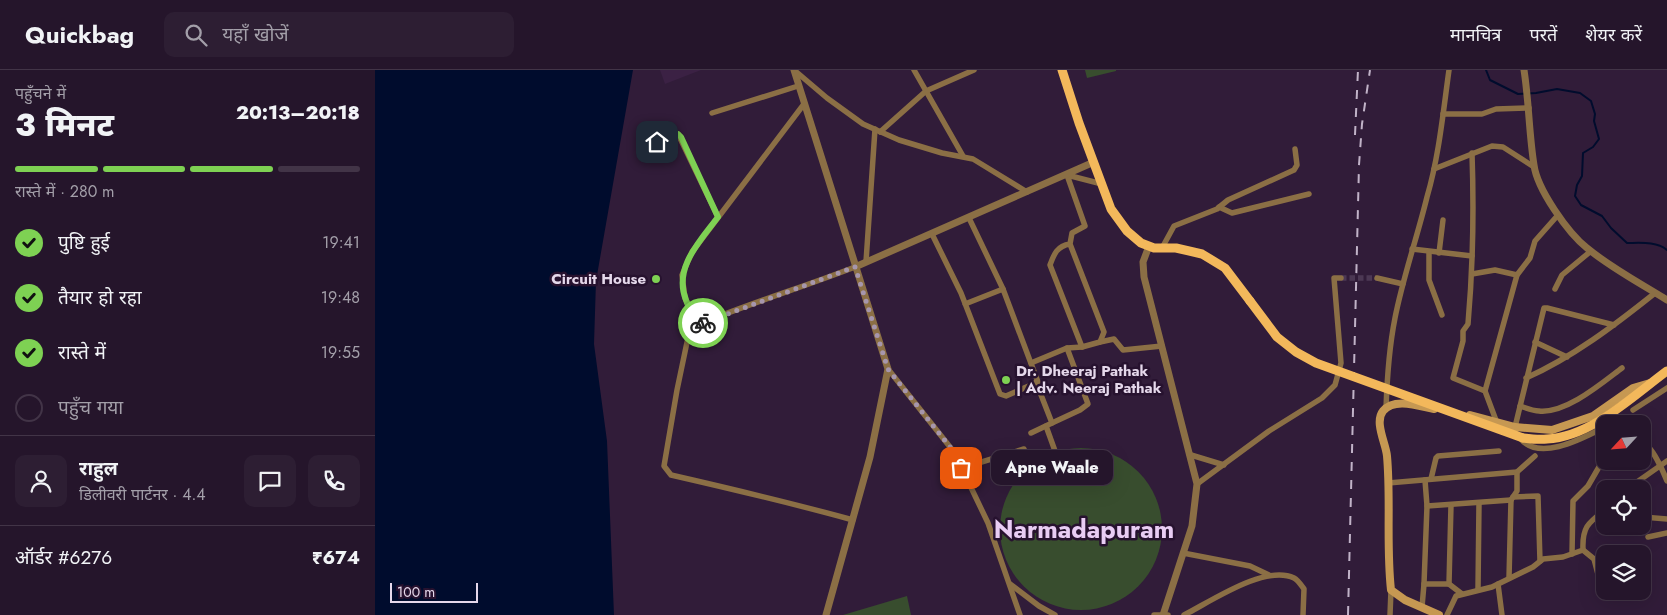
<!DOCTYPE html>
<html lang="hi">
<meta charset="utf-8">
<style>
body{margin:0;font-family:Jost,"Noto Sans Devanagari",sans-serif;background:#2d1e33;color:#f1f3f6;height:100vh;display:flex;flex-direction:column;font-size:19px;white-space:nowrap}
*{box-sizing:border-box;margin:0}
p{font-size:16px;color:#a39fa9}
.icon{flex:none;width:28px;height:28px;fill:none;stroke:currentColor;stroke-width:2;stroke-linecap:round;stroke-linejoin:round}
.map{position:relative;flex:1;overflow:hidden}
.side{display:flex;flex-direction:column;background:#25152b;width:375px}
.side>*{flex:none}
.needle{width:32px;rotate:244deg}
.controls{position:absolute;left:1221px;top:345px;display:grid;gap:10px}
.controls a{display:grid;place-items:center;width:55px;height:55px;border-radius:10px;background:#25152b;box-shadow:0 5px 20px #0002,0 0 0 1px #423447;font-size:25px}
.scale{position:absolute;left:15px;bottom:12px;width:88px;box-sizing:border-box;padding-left:5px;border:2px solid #e5d8eb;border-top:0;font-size:14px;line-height:18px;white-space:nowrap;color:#e5d8eb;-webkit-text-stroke:4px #27122f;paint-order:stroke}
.pin{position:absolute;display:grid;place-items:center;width:42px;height:42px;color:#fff;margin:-21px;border-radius:10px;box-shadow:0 2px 8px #0006}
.courier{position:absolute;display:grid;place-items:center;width:50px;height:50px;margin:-25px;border:4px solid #7ed153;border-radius:50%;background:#fff;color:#222;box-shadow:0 1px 6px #0007}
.bubble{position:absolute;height:35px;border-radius:10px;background:#25152b;box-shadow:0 5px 20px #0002,0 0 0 1px #423447;font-size:16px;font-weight:800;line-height:35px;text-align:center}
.head em{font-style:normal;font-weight:800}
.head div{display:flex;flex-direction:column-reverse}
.head{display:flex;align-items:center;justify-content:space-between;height:85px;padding:0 15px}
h1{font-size:32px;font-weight:800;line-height:38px}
.bar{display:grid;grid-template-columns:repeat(4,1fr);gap:8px 5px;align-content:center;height:60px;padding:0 15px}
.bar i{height:6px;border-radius:4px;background:#423447}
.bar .selected{background:#7ed153}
.bar p{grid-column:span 4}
.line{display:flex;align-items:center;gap:12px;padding:0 15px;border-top:1px solid #423447}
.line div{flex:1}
.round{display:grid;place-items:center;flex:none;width:52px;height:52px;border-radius:10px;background:#2d1e33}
ol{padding:0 15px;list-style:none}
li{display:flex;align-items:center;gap:15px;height:55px}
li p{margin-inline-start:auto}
li .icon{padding:5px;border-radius:50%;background:#7ed153;color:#111;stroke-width:4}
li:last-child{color:#a39fa9}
li i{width:28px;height:28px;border:2px solid #423447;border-radius:50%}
header{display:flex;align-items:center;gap:30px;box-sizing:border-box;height:70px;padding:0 25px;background:#25152b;border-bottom:1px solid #423447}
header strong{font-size:24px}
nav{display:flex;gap:28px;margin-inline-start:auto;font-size:18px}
.search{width:350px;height:45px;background:#2d1e33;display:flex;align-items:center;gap:12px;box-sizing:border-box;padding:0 18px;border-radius:10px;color:#a39fa9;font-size:19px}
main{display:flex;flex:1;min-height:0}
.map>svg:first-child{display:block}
</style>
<header>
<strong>Quickbag</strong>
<div class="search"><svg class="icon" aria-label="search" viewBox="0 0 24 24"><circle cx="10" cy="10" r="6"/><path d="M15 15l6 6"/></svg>यहाँ खोजें</div>
<nav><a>मानचित्र</a><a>परतें</a><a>शेयर करें</a></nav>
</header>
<main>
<section class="side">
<div class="head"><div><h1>3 मिनट</h1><p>पहुँचने में</p></div><em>20:13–20:18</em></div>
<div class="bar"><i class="selected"></i><i class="selected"></i><i class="selected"></i><i></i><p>रास्ते में · 280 m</p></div>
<ol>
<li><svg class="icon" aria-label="check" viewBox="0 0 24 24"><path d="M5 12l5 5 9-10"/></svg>पुष्टि हुई<p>19:41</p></li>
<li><svg class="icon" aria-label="check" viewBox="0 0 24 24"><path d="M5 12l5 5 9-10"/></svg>तैयार हो रहा<p>19:48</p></li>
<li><svg class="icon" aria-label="check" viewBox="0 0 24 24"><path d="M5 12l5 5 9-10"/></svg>रास्ते में<p>19:55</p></li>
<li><i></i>पहुँच गया</li>
</ol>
<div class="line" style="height:90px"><a class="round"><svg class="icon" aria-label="person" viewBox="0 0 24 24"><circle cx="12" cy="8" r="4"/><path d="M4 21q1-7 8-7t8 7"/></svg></a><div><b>राहुल</b><p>डिलीवरी पार्टनर · 4.4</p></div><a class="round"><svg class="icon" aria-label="chat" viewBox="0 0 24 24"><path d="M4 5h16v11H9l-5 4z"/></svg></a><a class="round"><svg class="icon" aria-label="phone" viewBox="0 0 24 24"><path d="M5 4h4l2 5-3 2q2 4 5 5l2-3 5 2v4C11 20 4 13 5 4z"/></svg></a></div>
<div class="line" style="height:65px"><div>ऑर्डर #6276</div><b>₹674</b></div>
</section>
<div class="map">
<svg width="1292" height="545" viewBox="0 0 1292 545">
<rect width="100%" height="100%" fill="#311c39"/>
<polygon fill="#3b2144" points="285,0 326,0 290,14"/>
<g fill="#384d2e">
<polygon points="710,0 741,0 741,1 712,8"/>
<circle cx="706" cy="459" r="81"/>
<polygon points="532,526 536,545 468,545"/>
</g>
<polygon fill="#000c2d" points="0,0 258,0 221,211 219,274 232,371 239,545 0,545"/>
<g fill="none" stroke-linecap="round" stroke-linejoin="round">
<path stroke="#000c2d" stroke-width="2" d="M1111,0l4,10 28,14 18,-1 21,-4 23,4 11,8 4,13 -1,7 5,18 -6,8 -10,6 -1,23 -5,9 -2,11 6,9 21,11 9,12 16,15c12,0 30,-2 40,7"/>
<polyline stroke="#4c3854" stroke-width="5.5" stroke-dasharray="5.5 3" stroke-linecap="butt" points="966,208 1002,208"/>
<g stroke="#8b6f45" stroke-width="5.5">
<polyline points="419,0 452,28 488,54 524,70 567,83 598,89 652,122"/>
<polyline points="539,0 588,86"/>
<polyline points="337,43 423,16"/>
<polyline points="1068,44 1107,44 1121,39 1154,38"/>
<polyline points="505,62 551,21 599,0"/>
<polyline points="265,81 298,64 303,64 343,147"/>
<path d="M1097,83c2,57 1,114 -4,171l-5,7v10l-10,37 32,13 12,32"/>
<polyline points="1059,99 1117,76 1128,77 1159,97"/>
<polyline points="844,137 857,143 934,124"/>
<polyline points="594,148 628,219"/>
<polyline points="557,164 586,223 625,324 631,326 663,312 628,219 590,234"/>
<path d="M695,174c-13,2 -16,10 -20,21l32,82 18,-5 4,-10 -34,-88 2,-11 13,-7 -18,-51 35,9"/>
<polyline points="787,178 799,156 842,139 853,130 919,100 922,95 920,79"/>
<polyline points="1037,179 1097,186"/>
<polyline points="1054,182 1054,210 1067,245"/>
<polyline points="1064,183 1068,150"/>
<polyline points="491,192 500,59"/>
<polyline points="1097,204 1120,200 1142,205"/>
<polyline points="1002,208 1028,214"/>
<polyline points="1180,219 1187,205 1216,181"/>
<polyline points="323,255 310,228 307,205 317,182 429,34"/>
<polyline points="725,272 739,269 748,280 787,276"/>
<polyline points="1160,272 1192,287"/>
<polyline points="656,293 692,278 707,277"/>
<polyline points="513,299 579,382 613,453 645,545"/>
<path d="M1151,308c47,-21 89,-53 129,-85"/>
<polyline points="1110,321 1142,205 1155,188 1160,171 1183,145"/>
<path d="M1145,336c6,2 13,5 19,5 27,3 63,-28 83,-43"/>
<path d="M1011,339c1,-30 3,-61 9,-91 8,-41 22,-80 32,-121 12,-41 16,-84 22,-127"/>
<polyline points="1258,340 1292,318"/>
<polyline points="677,353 705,340 713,334 692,278"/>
<polyline points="1236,354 1249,347"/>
<polyline points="671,356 684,392"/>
<polyline points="1141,360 1140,357 1169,238 1172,238 1239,255"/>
<polyline points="656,363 677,353 661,312"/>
<path d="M1145,368c19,25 65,-1 85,-11"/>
<path d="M1268,373c9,3 20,28 24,38"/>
<polyline points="816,385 849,395"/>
<polyline points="587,398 649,379"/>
<polyline points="1056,409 1061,388 1063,386 1124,381"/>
<polyline points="1050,410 1052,436 1136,430"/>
<polyline points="1013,413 1142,402 1160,386"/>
<polyline points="822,414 894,361 947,328 960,315 966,293 959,208 966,208"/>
<polyline points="1252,419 1292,391"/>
<polyline points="1138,427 1163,426 1165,491"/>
<polyline points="1076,435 1074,514 1087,524"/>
<polyline points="1268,447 1292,449"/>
<path d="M478,450c-61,-17 -121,-31 -182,-45l-7,-9 13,-76 13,-62c54,-23 111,-40 165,-61"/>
<polyline points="1273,467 1292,463"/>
<polyline points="1208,480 1219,489 1225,512"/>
<polyline points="808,483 875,496 894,505"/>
<polyline points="1197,484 1198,431 1213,416 1224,397 1234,391"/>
<polyline points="1134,508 1136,430 1142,421 1142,402"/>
<polyline points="635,514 664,536 680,545"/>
<polyline points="1049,514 1074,514"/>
<polyline points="1123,514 1127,545"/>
<polyline points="1103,520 1104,433"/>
<polyline points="1047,537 1049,514 1052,436"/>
<polyline points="779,545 793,545"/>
<path d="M809,545c26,-13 81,-51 110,-37 4,2 7,7 10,11l-1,26"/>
<polyline points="1015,545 1016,520"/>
<path d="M1072,545l9,-19 36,-9 41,-20 10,-8 20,-2 20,-7c-1,-23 5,-27 22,-40"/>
</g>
<g stroke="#8b6f45" stroke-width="7">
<polyline points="419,0 513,299 495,387 451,545"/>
<path d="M1149,0c5,32 5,64 10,95 3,24 34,68 53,83 24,20 53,35 80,52"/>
<polyline points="774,176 768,192 769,207 822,414 817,456 788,545"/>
<polyline points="480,197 719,92"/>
</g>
<g stroke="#c69852" stroke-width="8">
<path d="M1059,339c-15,-3 -40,-12 -51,2 -9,11 3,33 4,45 4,44 -1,89 4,134l14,10 34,15"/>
<polyline points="1095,345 1140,357 1177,360 1218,346 1258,318 1275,313"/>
</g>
<g stroke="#f3b85b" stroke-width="9">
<polyline points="687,0 704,53 736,139 752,161 766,173 779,178 801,178 827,184 850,198 875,231"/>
<path d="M1148,368c8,1 16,2 24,1 44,-2 86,-43 120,-68"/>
</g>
<g stroke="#c1b3c8" stroke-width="2" stroke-dasharray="9 9" stroke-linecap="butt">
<polyline points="980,65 983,0"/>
<polyline points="973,545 984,95 987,54 995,0"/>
</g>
<polyline stroke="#f3b85b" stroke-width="9" points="875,231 902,267 921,282 941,293 1148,368"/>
</g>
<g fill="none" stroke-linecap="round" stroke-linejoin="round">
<polyline stroke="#a696ad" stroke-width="5" stroke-dasharray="0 9" points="328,253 480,197 513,299 579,382 586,398"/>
<path stroke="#7ed153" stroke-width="6" d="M282,72l16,-8h5l3,3 37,80c-18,24 -45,51 -32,83 3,9 8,17 12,25l5,-2"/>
</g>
<g fill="#7ed153" stroke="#27122f" stroke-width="2">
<circle cx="281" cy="209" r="5"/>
<circle cx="631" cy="310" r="5"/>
</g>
<g text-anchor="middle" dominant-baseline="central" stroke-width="5" stroke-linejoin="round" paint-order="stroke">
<g font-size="15" font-weight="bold" fill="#e5d8eb" stroke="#27122f" text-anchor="end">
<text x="271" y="209">Circuit House</text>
<text x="641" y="301" text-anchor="start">Dr. Dheeraj Pathak<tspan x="641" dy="17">| Adv. Neeraj Pathak</tspan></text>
</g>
<g font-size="25" font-weight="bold" fill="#e9cdf4" stroke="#27122f">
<text x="709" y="459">Narmadapuram</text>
</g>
</g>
</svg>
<div class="controls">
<a><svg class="needle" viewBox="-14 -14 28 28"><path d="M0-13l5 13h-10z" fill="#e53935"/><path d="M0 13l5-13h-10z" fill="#a39fa9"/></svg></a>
<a><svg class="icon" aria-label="locate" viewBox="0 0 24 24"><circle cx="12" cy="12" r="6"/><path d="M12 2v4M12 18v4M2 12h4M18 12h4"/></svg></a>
<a><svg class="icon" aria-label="layers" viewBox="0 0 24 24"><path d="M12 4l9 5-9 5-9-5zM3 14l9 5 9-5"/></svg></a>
</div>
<div class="scale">100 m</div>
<div class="pin" style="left:586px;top:398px;background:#ea580c"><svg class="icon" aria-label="bag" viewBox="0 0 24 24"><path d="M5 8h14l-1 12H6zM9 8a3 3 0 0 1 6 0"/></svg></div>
<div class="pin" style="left:282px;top:72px;background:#1f2937"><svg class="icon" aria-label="home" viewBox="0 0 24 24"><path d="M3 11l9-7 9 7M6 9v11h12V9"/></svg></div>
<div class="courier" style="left:328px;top:253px"><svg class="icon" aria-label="bike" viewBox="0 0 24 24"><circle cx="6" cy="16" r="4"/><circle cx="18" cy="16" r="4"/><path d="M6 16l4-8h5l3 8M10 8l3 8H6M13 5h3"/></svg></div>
<div class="bubble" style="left:616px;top:380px;width:122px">Apne Waale</div>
</div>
</main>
